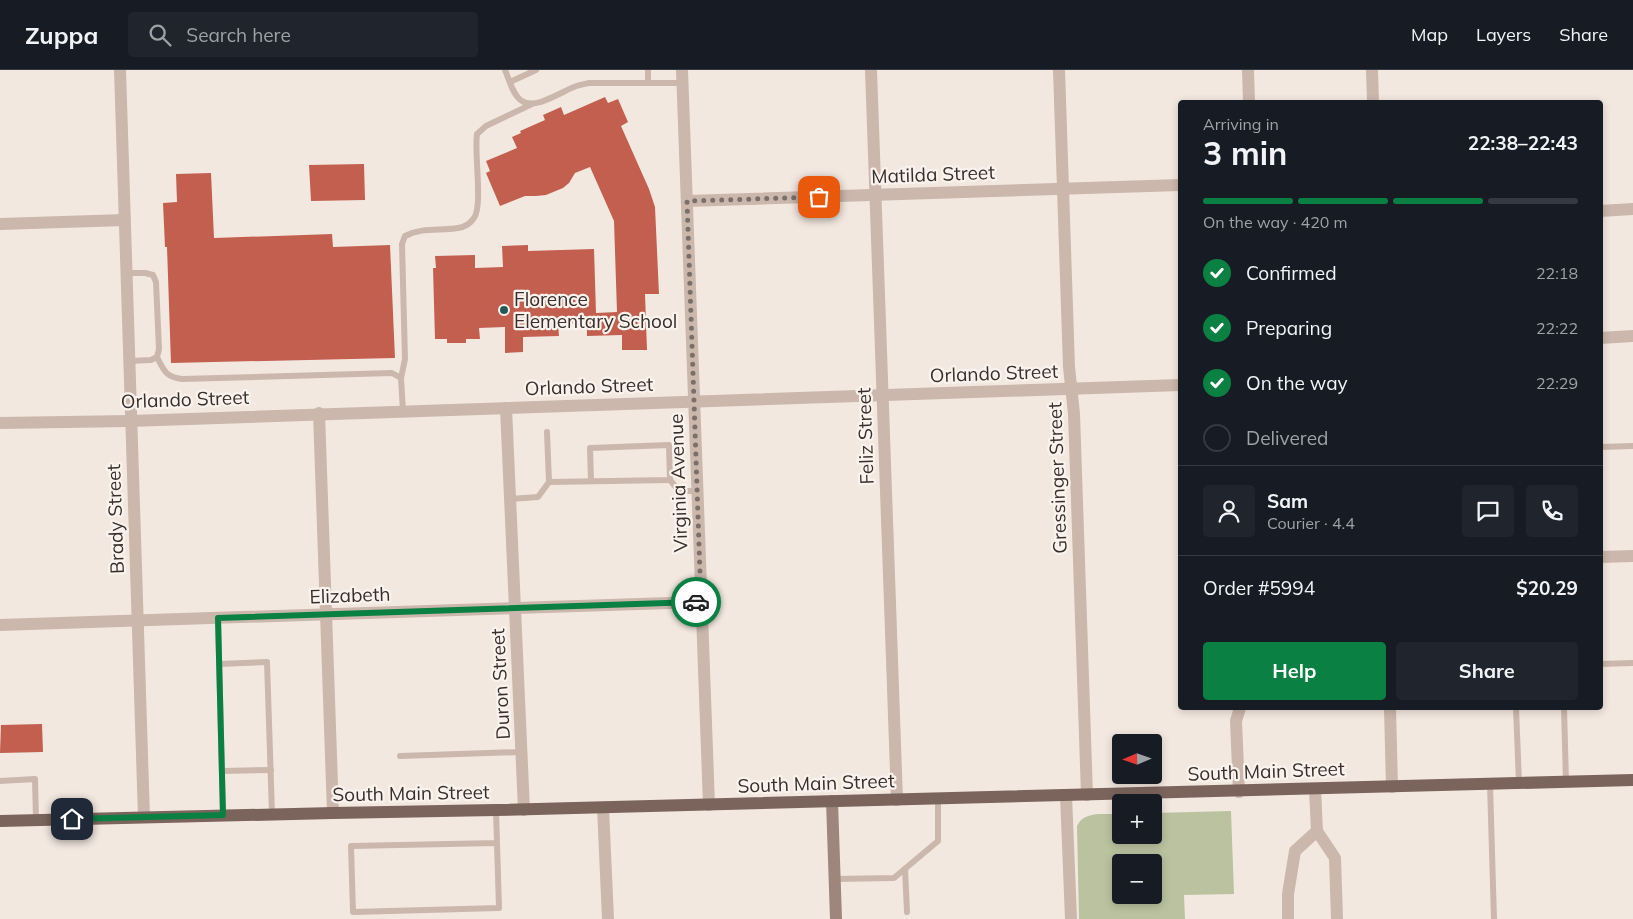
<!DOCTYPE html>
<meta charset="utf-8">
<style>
body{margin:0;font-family:Mulish,sans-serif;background:#20242c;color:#f1f3f6;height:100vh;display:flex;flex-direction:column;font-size:19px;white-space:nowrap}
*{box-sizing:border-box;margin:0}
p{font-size:16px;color:#9ea1a6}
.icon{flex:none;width:28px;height:28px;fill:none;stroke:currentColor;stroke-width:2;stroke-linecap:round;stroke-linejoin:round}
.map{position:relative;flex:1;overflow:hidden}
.side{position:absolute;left:1178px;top:30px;width:425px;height:610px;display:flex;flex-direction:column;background:#171b24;border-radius:5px;box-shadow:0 2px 8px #0003}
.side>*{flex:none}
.needle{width:32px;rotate:268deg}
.tools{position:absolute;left:1112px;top:664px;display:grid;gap:10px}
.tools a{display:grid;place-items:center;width:50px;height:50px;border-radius:5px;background:#171b24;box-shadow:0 2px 8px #0003;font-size:25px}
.pin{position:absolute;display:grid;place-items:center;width:42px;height:42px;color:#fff;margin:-21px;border-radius:10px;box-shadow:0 2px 8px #0006}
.courier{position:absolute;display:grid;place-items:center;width:50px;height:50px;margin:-25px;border:4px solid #0b8043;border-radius:50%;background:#fff;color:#222;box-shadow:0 1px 6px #0007}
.headline em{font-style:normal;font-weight:700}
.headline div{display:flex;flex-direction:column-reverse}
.headline{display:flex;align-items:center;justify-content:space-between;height:85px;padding:0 25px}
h1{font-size:32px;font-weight:700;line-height:38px}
.bar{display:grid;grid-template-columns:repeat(4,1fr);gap:8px 5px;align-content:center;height:60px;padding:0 25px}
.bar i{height:6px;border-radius:4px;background:#363941}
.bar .on{background:#0b8043}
.bar p{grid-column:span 4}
.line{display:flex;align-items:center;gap:12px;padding:0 25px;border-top:1px solid #363941}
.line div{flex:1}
.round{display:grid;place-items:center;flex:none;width:52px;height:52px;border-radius:5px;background:#20242c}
ol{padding:0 25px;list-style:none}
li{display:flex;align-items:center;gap:15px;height:55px}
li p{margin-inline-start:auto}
li .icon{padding:5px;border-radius:50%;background:#0b8043;color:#fff;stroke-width:4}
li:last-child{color:#9ea1a6}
li i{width:28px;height:28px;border:2px solid #363941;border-radius:50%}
.button{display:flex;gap:10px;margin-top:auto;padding:10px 25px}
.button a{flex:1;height:58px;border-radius:5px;background:#0b8043;color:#fff;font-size:20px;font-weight:700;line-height:58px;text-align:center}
.button a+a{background:#20242c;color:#f1f3f6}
header{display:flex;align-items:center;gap:30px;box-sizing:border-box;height:70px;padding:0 25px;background:#171b24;border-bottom:1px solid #363941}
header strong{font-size:24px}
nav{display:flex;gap:28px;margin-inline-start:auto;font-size:18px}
.search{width:350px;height:45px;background:#20242c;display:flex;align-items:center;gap:12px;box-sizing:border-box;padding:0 18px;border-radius:5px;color:#9ea1a6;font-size:19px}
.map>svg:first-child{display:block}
</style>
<header>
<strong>Zuppa</strong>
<div class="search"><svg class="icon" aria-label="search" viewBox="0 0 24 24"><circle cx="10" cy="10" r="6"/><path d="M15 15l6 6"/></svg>Search here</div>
<nav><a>Map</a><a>Layers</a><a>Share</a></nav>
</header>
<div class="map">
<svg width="1633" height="849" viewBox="0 0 1633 849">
<rect width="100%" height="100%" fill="#f3e8e0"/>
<path fill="#bac2a0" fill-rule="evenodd" d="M1231,741l3,83 -50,1 1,24h-106l-2,-93c7,-16 29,-11 44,-12v21h33v-22zM1121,792h33v33h-33z"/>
<g fill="#c35f4e">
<polygon points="605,27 608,33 618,29 628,52 621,56 649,119 655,137 659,224 645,224 647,280 622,280 622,265 587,266 587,253 558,254 559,266 523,267 523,282 505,283 505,257 479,258 480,269 466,269 466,273 447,273 447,269 435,269 433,198 436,198 435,186 475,185 475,198 503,197 502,176 528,175 528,181 594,179 596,243 617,242 614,151 590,97 575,103 569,113 563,118 546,125 536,126 525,126 500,136 486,103 490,101 486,91 517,78 512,67 521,63 520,61 545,50 543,45 561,37 564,45"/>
<polygon points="364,94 365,130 311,131 309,95"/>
<polygon points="211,103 214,168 332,164 333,177 390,175 395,288 171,293 167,177 165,177 163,133 177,132 176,104"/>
<polygon points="42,654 43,682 0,683 1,655"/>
</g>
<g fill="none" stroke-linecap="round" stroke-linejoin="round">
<g stroke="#cbb7ac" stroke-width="6">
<path d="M505,0c4,9 8,26 17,31 13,9 39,-9 52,-14 4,-2 10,-3 15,-4h94"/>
<polyline points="648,0 648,13"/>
<polyline points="510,12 536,0"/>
<polyline points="127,203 145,203 153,205 156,212 159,279 157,287 151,290 130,291"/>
<path d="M157,287c7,14 9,20 25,22l210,-6 9,5"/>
<path d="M403,341l-2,-33 4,-19 -3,-115 3,-8c17,-9 35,-5 53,-8 7,-1 12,-4 16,-10 9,-12 0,-65 3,-84l9,-8 46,-22"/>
<polyline points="547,362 549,412"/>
<polyline points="1600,377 1633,376"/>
<polyline points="670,410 679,421 697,421"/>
<polyline points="510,429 538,427 549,412 670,410 669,375 590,378 591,411"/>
<polyline points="218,548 223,745"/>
<polyline points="219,594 267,592 272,744"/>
<polyline points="1600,594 1633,593"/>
<polyline points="1516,638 1519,713"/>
<polyline points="1564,638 1566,712"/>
<polyline points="400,686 521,682"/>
<polyline points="222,701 271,700"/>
<polyline points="0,711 35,709 36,750"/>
<polyline points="1490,714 1494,849"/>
<polyline points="496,740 497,773 351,776 353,842 499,838 497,773"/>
<polyline points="905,799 907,842"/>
<polyline points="835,809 894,808 938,771 938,729"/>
</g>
<g stroke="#cbb7ac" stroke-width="12">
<polyline points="120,0 144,747"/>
<polyline points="682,0 709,735"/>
<polyline points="871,0 897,730"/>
<polyline points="1059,0 1069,297 1074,344 1087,725"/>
<polyline points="1248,0 1249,32"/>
<polyline points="1372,0 1373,32"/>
<polyline points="687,131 1180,115"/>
<polyline points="1600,141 1633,139"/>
<polyline points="0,154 125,150"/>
<polyline points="1600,268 1633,266"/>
<polyline points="506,338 524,740"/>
<polyline points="319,343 333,743"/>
<polyline points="0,353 130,351 1180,315"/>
<polyline points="1600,487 1633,486"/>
<polyline points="0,555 701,532"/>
<polyline points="1390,638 1392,717"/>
<polyline points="1315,719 1317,761 1335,788 1337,849"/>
<polyline points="1239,722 1236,651 1240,638"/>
<polyline points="1066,725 1071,849"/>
<polyline points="603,738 608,849"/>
<polyline points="1288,849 1288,824 1295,781 1317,761"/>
</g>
<polyline stroke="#9f867d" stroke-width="12" points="832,731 836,849"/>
<polyline stroke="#7b645c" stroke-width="12" points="0,751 333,743 496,740 1633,710"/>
</g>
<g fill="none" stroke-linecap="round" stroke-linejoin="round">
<polyline stroke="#7a6f6a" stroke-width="5" stroke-dasharray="0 9" points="696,532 701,532 687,131 819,127"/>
<polyline stroke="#0b8043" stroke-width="6" points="72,749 223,745 218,548 696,532"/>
</g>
<circle fill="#215a58" stroke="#faf3ed" stroke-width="2" cx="504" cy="240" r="5"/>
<g text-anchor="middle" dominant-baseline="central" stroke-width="4.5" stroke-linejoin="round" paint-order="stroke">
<g font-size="19" fill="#392e2b" stroke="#faf3ed">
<text transform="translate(933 104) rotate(-2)">Matilda Street</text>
<text transform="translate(994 303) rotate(-2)">Orlando Street</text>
<text transform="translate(589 316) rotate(-2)">Orlando Street</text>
<text transform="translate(185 329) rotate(-2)">Orlando Street</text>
<text transform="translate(865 366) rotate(-92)">Feliz Street</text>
<text transform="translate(1057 408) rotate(-92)">Gressinger Street</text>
<text transform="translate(678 413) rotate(-92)">Virginia Avenue</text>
<text transform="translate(115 449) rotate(-92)">Brady Street</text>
<text transform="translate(350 525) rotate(-2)">Elizabeth</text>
<text transform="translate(500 614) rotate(-93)">Duron Street</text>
<text transform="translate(1266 701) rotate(-2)">South Main Street</text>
<text transform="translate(816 713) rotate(-2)">South Main Street</text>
<text transform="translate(411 723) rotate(-1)">South Main Street</text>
</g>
<g font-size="19" fill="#392e2b" stroke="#faf3ed" text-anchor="start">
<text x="514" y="229">Florence<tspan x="514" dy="22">Elementary School</tspan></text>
</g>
</g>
</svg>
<div class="tools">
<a><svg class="needle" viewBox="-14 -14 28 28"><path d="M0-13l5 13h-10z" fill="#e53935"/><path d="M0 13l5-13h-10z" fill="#9ea1a6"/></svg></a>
<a>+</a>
<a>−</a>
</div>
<div class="pin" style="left:819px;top:127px;background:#ea580c"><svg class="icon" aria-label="bag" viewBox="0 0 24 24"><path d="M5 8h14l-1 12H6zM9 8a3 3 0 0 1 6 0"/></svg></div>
<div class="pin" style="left:72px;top:749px;background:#1f2937"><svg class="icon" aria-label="home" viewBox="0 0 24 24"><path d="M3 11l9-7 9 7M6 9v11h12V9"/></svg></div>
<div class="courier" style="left:696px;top:532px"><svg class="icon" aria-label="car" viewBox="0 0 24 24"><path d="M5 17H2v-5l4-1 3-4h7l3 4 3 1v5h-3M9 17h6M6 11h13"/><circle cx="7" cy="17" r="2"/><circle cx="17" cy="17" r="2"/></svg></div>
<section class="side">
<div class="headline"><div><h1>3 min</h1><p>Arriving in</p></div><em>22:38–22:43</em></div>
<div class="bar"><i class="on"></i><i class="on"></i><i class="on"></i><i></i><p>On the way · 420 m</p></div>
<ol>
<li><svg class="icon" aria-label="check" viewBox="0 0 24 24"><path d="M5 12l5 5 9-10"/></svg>Confirmed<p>22:18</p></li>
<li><svg class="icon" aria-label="check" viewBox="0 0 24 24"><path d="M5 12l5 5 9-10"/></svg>Preparing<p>22:22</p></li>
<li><svg class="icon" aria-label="check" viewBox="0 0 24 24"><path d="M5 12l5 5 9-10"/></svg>On the way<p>22:29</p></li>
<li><i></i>Delivered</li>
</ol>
<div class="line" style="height:90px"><a class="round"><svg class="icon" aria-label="person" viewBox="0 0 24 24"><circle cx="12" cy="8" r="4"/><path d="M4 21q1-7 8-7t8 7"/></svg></a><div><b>Sam</b><p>Courier · 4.4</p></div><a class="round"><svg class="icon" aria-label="chat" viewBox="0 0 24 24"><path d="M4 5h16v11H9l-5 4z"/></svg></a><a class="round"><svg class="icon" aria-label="phone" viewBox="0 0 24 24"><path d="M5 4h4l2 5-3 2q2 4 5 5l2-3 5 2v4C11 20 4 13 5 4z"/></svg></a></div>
<div class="line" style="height:65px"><div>Order #5994</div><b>$20.29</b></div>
<div class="button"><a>Help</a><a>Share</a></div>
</section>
</div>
